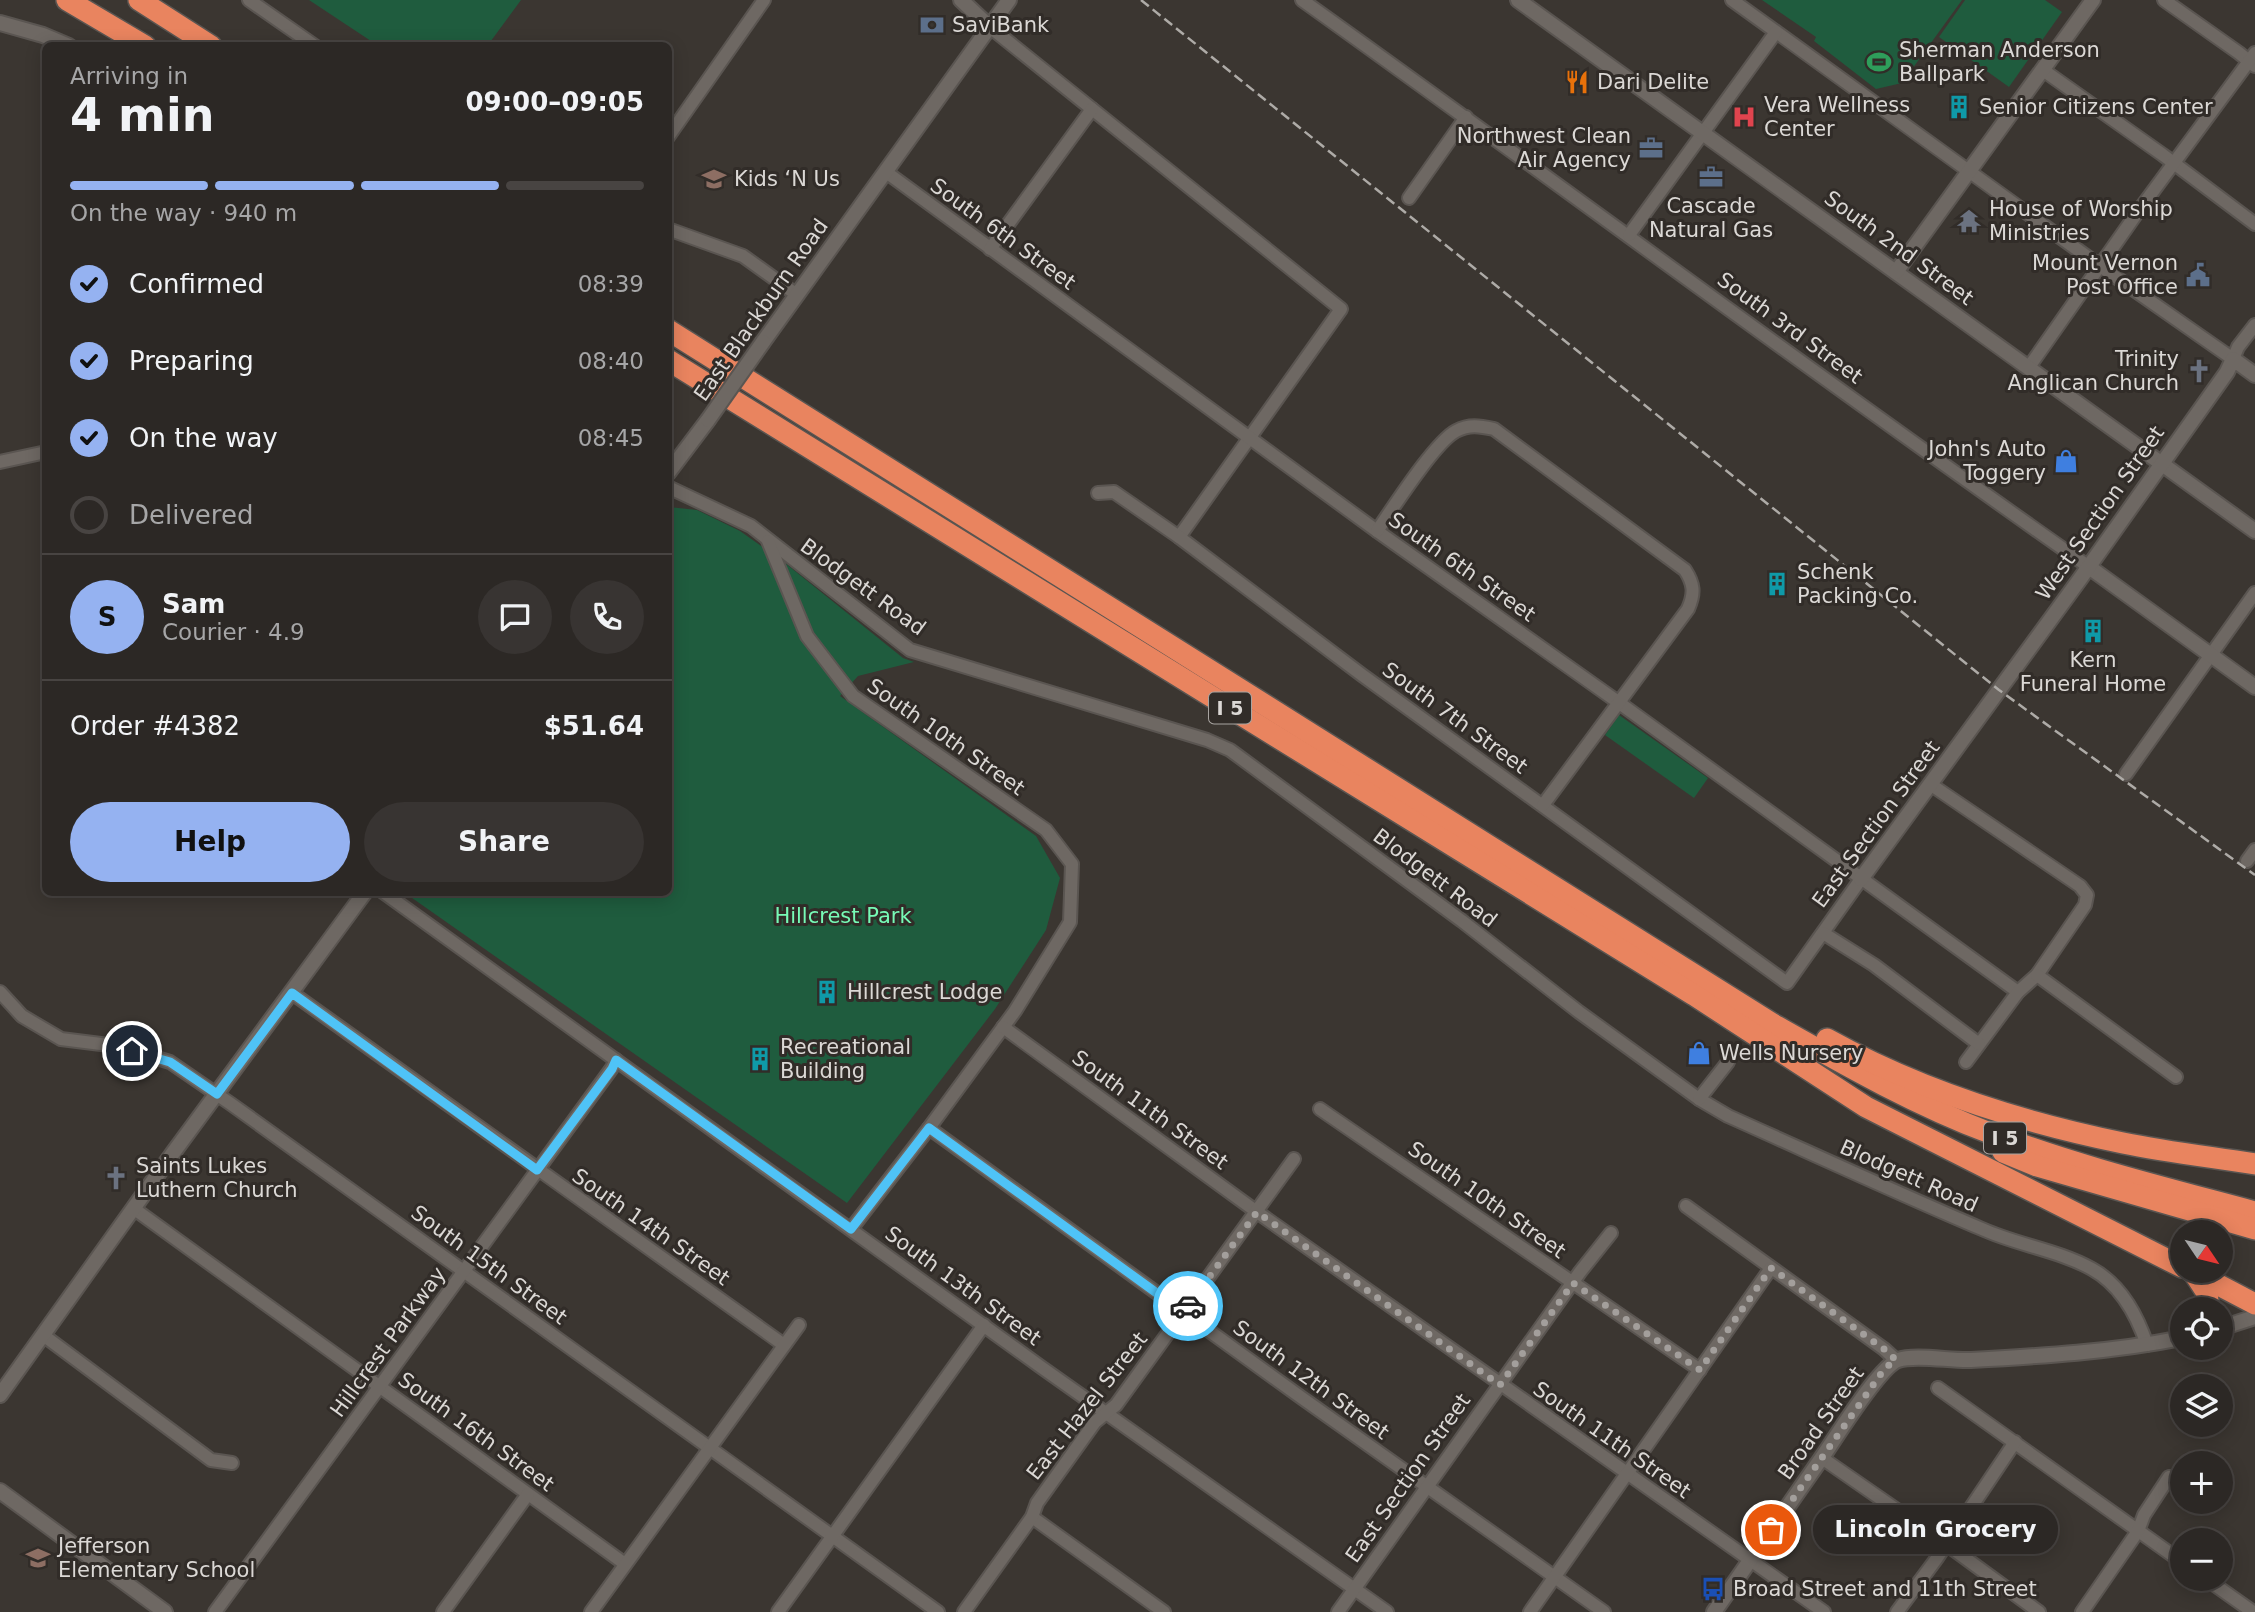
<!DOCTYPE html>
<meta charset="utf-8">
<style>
body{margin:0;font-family:"DejaVu Sans",sans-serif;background:#383432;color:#f1f3f6;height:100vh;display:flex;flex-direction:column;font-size:26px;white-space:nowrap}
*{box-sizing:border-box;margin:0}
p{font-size:23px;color:#a6a6a7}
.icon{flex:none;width:38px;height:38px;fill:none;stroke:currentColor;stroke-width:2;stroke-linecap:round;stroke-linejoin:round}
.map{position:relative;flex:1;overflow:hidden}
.drawer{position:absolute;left:42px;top:42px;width:630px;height:854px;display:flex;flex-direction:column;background:#2c2825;border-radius:10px;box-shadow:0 4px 18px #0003,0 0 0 2px #484442}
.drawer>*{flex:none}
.needle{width:46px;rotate:125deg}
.controls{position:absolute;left:2170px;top:1220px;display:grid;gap:14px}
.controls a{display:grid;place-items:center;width:63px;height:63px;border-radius:50%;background:#2c2825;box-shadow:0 4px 18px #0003,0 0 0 2px #484442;font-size:35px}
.pin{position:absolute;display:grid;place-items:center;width:60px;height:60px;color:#fff;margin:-30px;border:4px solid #fff;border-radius:50%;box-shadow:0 2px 7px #0007}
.courier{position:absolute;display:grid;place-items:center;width:70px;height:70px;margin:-35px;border:5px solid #4fc3f7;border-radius:50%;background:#fff;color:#222;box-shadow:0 2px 9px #0007}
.bubble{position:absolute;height:49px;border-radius:24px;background:#2c2825;box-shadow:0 4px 18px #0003,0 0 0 2px #484442;font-size:23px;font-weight:700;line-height:49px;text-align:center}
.summary em{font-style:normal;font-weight:700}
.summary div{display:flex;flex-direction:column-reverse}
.summary{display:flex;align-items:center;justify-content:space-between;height:119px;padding:0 28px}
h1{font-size:46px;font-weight:700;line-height:52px}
.bar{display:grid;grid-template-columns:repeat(4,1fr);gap:10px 7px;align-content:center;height:84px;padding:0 28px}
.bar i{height:9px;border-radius:5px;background:#484442}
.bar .on{background:#95b2f1}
.bar p{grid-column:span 4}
.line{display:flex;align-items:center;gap:18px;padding:0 28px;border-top:2px solid #484442}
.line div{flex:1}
.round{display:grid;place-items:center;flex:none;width:74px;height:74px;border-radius:37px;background:#383432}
ol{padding:0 28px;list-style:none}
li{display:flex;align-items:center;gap:21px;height:77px}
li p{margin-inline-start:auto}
li .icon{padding:7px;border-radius:50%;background:#95b2f1;color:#111;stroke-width:4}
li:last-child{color:#a6a6a7}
li i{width:38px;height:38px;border:4px solid #484442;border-radius:50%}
.primary-button{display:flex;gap:14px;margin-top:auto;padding:14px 28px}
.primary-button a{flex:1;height:80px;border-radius:42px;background:#95b2f1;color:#111;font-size:28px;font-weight:700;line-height:80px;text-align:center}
.primary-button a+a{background:#383432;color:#f1f3f6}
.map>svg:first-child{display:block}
</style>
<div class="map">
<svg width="2255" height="1612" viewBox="0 0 2255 1612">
<rect width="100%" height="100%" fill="#3b3631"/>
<g fill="#1f5c3e">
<polygon points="309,0 521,0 488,45 377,45"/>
<polygon points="1762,0 1962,0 1902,83 1876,89 1814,41 1816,37"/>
<polygon points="1965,0 2045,0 2062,12 2009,87 1939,37"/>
<polygon points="669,507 697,510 740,531 785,563 903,658 914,662 858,676 840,696 1036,836 1060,878 1046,930 995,1009 847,1203 405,893 668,892"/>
<polygon points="1619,715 1708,778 1694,798 1605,735"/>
</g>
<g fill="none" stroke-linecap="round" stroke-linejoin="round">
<g stroke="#5a5551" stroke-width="16">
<g id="minor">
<polyline points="249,0 315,46"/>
<path d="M1302,0c263,188 522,382 787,567"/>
<polyline points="1732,0 2107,271 2233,359 2238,347 2255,325"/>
<polyline points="2164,0 2239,53 2255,66"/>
<polyline points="990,27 1341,309 1179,537"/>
<polyline points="2043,70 2163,155 2255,224"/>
<polyline points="668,137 764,0"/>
<polyline points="886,172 1377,531 1618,702 2018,992"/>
<polyline points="1409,198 1466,117"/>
<polyline points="668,229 743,256 797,295"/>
<polyline points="1629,235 1776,32"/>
<polyline points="990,249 1092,109"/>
<polyline points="2029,367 2137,213 2255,53"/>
<polyline points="0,462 46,452"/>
<path d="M668,487l83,39 159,124 297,90 23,10 232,171 117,91 120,87 29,17c85,38 169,77 254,113 35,16 76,21 110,40 29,16 45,46 55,76"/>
<polyline points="1098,493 1114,492 1179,537 1362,675 1787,983 1861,879"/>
<path d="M1377,531c16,-23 58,-89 79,-100 13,-7 24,-5 38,-2l191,141c9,14 10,23 3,39l-145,196"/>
<polyline points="768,541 807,636 853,696 1046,830 1072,864 1070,922 1015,1011 929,1128 851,1229"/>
<polyline points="2126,774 2255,593"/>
<polyline points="1930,784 2080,886 2087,895 2085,905 2037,975 2018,992 1966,1062"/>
<polyline points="2247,861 2255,850"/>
<polyline points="383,892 1041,1367 1387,1612"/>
<polyline points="1823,933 1874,965 1979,1044"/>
<polyline points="2037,975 2176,1077"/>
<polyline points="0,992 22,1016 61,1039 117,1046 170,1062 231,1104 938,1612"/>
<polyline points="292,993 784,1345"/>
<polyline points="1003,1027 1257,1212 1824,1612"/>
<polyline points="1699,1099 1728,1062"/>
<polyline points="1320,1109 1700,1370"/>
<polyline points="929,1128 1302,1398 1604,1612"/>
<polyline points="1686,1206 1884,1349 1896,1360"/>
<polyline points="133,1208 625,1564"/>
<polyline points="43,1335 211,1460 232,1463"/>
<polyline points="1938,1388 2182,1562"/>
<polyline points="1822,1458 1946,1544 2039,1612"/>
<polyline points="1032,1517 1164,1612"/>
<polyline points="2205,1578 2253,1612"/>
<polyline points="215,1612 612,1068 616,1060"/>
<polyline points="443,1612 528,1494"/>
<polyline points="591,1612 799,1325"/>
<polyline points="778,1612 984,1325"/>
<polyline points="964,1612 1032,1517 1037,1503 1095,1422 1116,1405 1294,1159"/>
<polyline points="1338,1612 1580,1272 1611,1233"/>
<polyline points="1530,1612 1771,1268"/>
<polyline points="1897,1612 1937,1558 2015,1442"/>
<polyline points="2082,1612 2138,1531 2144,1515 2169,1477"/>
</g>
</g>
<g stroke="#5a5551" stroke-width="18">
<g id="tertiary">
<polyline points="961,0 990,27"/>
<polyline points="1518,0 2255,531"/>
<polyline points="0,23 43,35 69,46"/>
<polyline points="1896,272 2093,0"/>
<polyline points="763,342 1009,0"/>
<polyline points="668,473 708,420"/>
<polyline points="2089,567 2255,687"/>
<polyline points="1861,879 2080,579 2227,372 2233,359 2255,375"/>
<polyline points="2221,1328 2255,1317"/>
<polyline points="0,1395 173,1153 365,892"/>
<polyline points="0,1491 165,1612"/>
<path d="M1714,1612c36,-52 73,-104 109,-156 14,-20 56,-89 75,-96 17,-6 53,1 73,0 71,-4 141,-8 211,-22"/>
</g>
</g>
<g stroke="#5a5551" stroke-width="24">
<g id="motorway">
<polyline points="67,0 145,46"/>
<polyline points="139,0 211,46"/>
<path d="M668,330l1103,693c71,40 142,81 219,110 86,33 176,55 265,79"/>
<polyline points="668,360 1694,995 1866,1107 2182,1267"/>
<path d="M1827,1039c92,51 193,83 296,104 44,9 88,14 132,21"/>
<polyline points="2003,1152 2037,1166 2255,1229"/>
<polyline points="2190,1270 2255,1304"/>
<polyline points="2194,1273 2207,1293 2209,1309"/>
</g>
</g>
<use href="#minor" stroke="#6e6863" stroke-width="12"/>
<use href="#tertiary" stroke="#6e6863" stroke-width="14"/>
<use href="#motorway" stroke="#e9845f" stroke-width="21"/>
<polyline stroke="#aeaba7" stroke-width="2.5" stroke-dasharray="10 5" stroke-linecap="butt" points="1141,0 1999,690 2255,875"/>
<g stroke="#5a5551" stroke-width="18" stroke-linecap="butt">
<polyline id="tertiary-bridge" points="708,420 763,342"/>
</g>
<use href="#tertiary-bridge" stroke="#6e6863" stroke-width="14"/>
</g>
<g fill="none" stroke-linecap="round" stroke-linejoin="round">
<polyline stroke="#a39f9c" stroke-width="7" stroke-dasharray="0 12.6" points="1188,1306 1257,1212 1500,1385 1573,1283 1700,1370 1771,1268 1884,1349 1896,1360 1885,1368 1771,1530"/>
<polyline stroke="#4fc3f7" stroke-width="9" points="132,1051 170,1062 217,1094 292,993 537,1170 612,1069 616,1060 851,1229 929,1128 1176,1307 1183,1311 1188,1306"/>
</g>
<defs>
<g id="bank-bare" transform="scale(1.89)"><path d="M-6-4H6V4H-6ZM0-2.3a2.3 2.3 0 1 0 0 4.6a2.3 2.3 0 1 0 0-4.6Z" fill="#5c6f8a" stroke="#312c28" stroke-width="2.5" paint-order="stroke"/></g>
<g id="stadium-bare" transform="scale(1.89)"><path d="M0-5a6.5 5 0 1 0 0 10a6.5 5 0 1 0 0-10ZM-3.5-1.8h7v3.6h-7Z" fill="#2e9e5b" stroke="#312c28" stroke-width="2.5" paint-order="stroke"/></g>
<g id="restaurant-bare" transform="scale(1.89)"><path d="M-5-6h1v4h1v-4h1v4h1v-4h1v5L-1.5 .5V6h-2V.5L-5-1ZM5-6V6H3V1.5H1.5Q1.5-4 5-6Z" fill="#e8710a" stroke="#312c28" stroke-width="2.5" paint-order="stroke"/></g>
<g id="building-bare" transform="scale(1.89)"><path d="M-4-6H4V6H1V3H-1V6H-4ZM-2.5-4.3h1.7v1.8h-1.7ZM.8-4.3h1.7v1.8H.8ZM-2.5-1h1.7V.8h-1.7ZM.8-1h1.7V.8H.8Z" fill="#0f9aa8" stroke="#312c28" stroke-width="2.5" paint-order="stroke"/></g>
<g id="hospital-bare" transform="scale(1.89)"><path d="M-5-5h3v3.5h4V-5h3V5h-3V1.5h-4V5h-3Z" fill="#e0444e" stroke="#312c28" stroke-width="2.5" paint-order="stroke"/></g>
<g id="office-bare" transform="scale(1.89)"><path d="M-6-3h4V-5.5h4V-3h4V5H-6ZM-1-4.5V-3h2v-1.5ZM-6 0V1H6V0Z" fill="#5c6f8a" stroke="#312c28" stroke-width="2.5" paint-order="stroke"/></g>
<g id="school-bare" transform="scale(1.89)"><path d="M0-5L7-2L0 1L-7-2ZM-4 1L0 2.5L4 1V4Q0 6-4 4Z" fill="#8d6e63" stroke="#312c28" stroke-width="2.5" paint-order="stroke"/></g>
<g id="temple-bare" transform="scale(1.89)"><path d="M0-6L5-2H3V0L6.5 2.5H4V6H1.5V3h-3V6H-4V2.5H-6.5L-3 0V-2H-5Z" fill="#6b7280" stroke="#312c28" stroke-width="2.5" paint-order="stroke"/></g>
<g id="civic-bare" transform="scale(1.89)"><path d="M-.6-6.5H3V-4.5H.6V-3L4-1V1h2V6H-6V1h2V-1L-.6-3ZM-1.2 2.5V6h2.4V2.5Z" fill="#5c6f8a" stroke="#312c28" stroke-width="2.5" paint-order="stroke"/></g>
<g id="church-bare" transform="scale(1.89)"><path d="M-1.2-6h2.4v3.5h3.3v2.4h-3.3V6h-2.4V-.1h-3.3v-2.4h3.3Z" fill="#6b7280" stroke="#312c28" stroke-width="2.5" paint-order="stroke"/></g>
<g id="shop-bare" transform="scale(1.89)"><path d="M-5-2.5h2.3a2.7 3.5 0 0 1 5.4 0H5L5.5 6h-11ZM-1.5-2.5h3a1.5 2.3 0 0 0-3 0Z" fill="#3f7fe0" stroke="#312c28" stroke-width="2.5" paint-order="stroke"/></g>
<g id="bus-bare" transform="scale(1.89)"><path d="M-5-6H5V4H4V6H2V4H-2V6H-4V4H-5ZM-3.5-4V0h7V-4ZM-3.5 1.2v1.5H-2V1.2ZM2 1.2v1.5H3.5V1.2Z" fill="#1a4fb4" stroke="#312c28" stroke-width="2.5" paint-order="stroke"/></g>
</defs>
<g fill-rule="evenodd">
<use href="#bank-bare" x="932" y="25"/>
<use href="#stadium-bare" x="1879" y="62"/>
<use href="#restaurant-bare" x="1577" y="82"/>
<use href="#building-bare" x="1959" y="107"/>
<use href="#hospital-bare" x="1744" y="117"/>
<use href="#office-bare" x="1651" y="148"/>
<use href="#office-bare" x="1711" y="177"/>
<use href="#school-bare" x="714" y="179"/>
<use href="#temple-bare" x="1969" y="221"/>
<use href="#civic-bare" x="2198" y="275"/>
<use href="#church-bare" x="2199" y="371"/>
<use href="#shop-bare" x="2066" y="461"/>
<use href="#building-bare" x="1777" y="584"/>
<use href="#building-bare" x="2093" y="631"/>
<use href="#building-bare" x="827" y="992"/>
<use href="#shop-bare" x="1699" y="1053"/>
<use href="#building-bare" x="760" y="1059"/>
<use href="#church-bare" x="116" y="1178"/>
<use href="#school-bare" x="38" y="1558"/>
<use href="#bus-bare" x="1713" y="1589"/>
</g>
<g text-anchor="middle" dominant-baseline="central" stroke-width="6" stroke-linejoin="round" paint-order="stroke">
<g fill="#312c28" stroke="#a8a4a1" stroke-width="2">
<rect x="1209" y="692.5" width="42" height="31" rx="5"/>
<rect x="1984" y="1122.5" width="42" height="31" rx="5"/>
</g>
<g font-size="19" font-weight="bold" fill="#dbd8d5">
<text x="1230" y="708">I 5</text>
<text x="2005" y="1138">I 5</text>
</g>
<g font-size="21" fill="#dbd8d5" stroke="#312c28" text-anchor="start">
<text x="952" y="25">SaviBank</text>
<text x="1899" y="50">Sherman Anderson<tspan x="1899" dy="24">Ballpark</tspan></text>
<text x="1597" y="82">Dari Delite</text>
<text x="1764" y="105">Vera Wellness<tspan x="1764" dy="24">Center</tspan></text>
<text x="1979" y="107">Senior Citizens Center</text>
<text x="1631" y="136" text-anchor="end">Northwest Clean<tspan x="1631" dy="24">Air Agency</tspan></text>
<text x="734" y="179">Kids ‘N Us</text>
<text x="1711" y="206" text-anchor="middle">Cascade<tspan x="1711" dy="24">Natural Gas</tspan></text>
<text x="1989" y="209">House of Worship<tspan x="1989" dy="24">Ministries</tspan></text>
<text x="2178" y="263" text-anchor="end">Mount Vernon<tspan x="2178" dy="24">Post Office</tspan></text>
<text x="2179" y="359" text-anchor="end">Trinity<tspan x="2179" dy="24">Anglican Church</tspan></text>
<text x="2046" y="449" text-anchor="end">John's Auto<tspan x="2046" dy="24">Toggery</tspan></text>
<text x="1797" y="572">Schenk<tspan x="1797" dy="24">Packing Co.</tspan></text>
<text x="2093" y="660" text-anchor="middle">Kern<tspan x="2093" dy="24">Funeral Home</tspan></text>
<text x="847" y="992">Hillcrest Lodge</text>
<text x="780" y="1047">Recreational<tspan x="780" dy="24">Building</tspan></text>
<text x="1719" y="1053">Wells Nursery</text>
<text x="136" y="1166">Saints Lukes<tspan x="136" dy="24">Luthern Church</tspan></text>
<text x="58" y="1546">Jefferson<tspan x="58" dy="24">Elementary School</tspan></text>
<text x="1733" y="1589">Broad Street and 11th Street</text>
</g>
<g font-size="21" fill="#dbd8d5" stroke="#312c28">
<text transform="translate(1003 234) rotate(36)">South 6th Street</text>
<text transform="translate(1899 248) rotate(36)">South 2nd Street</text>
<text transform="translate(761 310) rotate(-55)">East Blackburn Road</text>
<text transform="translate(1790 328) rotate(36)">South 3rd Street</text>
<text transform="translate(2100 513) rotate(-55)">West Section Street</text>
<text transform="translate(1462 567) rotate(35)">South 6th Street</text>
<text transform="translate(863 587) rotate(36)">Blodgett Road</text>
<text transform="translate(1455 718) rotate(36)">South 7th Street</text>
<text transform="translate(946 737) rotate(35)">South 10th Street</text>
<text transform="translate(1876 824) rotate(-54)">East Section Street</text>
<text transform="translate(1435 878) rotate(37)">Blodgett Road</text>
<text transform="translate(1150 1110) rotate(36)">South 11th Street</text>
<text transform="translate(1909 1176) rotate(24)">Blodgett Road</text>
<text transform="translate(1487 1200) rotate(35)">South 10th Street</text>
<text transform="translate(651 1227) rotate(35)">South 14th Street</text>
<text transform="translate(489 1265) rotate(36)">South 15th Street</text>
<text transform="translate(963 1286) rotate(36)">South 13th Street</text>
<text transform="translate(388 1342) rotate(-54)">Hillcrest Parkway</text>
<text transform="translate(1311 1380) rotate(36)">South 12th Street</text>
<text transform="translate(1087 1406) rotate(-52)">East Hazel Street</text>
<text transform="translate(1821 1423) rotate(-55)">Broad Street</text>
<text transform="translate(476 1432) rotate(36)">South 16th Street</text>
<text transform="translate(1612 1440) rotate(35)">South 11th Street</text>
<text transform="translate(1408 1478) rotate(-55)">East Section Street</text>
</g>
<g font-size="21" fill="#77fab6" stroke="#312c28">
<text x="843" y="916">Hillcrest Park</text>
</g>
</g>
</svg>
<div class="controls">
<a><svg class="needle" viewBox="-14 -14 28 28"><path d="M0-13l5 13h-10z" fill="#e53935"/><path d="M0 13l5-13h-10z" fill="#a6a6a7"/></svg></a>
<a><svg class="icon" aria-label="locate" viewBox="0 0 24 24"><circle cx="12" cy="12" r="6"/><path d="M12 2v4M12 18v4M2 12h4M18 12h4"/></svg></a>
<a><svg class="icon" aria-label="layers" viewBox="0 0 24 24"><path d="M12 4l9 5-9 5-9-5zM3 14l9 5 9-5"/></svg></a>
<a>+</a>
<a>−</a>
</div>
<div class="pin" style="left:1771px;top:1530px;background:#ea580c"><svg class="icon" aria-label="bag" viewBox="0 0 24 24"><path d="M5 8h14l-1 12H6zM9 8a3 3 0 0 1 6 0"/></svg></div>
<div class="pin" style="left:132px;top:1051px;background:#1f2937"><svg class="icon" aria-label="home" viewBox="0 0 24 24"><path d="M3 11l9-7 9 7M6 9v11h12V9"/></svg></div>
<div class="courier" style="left:1188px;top:1306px"><svg class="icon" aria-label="car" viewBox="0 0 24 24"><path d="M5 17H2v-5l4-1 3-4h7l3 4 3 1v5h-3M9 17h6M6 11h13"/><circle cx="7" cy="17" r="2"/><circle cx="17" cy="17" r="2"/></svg></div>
<div class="bubble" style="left:1813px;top:1505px;width:245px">Lincoln Grocery</div>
<section class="drawer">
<div class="summary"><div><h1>4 min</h1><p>Arriving in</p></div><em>09:00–09:05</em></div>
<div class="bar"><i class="on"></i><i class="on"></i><i class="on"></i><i></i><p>On the way · 940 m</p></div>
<ol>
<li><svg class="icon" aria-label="check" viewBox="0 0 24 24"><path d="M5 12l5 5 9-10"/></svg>Confirmed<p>08:39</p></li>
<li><svg class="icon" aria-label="check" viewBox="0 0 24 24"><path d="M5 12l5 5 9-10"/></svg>Preparing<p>08:40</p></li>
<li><svg class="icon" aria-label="check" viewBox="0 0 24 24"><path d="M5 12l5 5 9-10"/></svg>On the way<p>08:45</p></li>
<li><i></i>Delivered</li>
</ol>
<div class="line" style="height:126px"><b class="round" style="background:#95b2f1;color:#111">S</b><div><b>Sam</b><p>Courier · 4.9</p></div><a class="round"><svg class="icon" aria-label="chat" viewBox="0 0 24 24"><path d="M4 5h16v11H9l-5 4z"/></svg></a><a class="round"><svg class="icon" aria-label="phone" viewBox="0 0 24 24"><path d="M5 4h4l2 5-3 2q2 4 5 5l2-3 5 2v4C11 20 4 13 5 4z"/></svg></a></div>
<div class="line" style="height:91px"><div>Order #4382</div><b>$51.64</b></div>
<div class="primary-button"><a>Help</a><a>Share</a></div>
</section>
</div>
